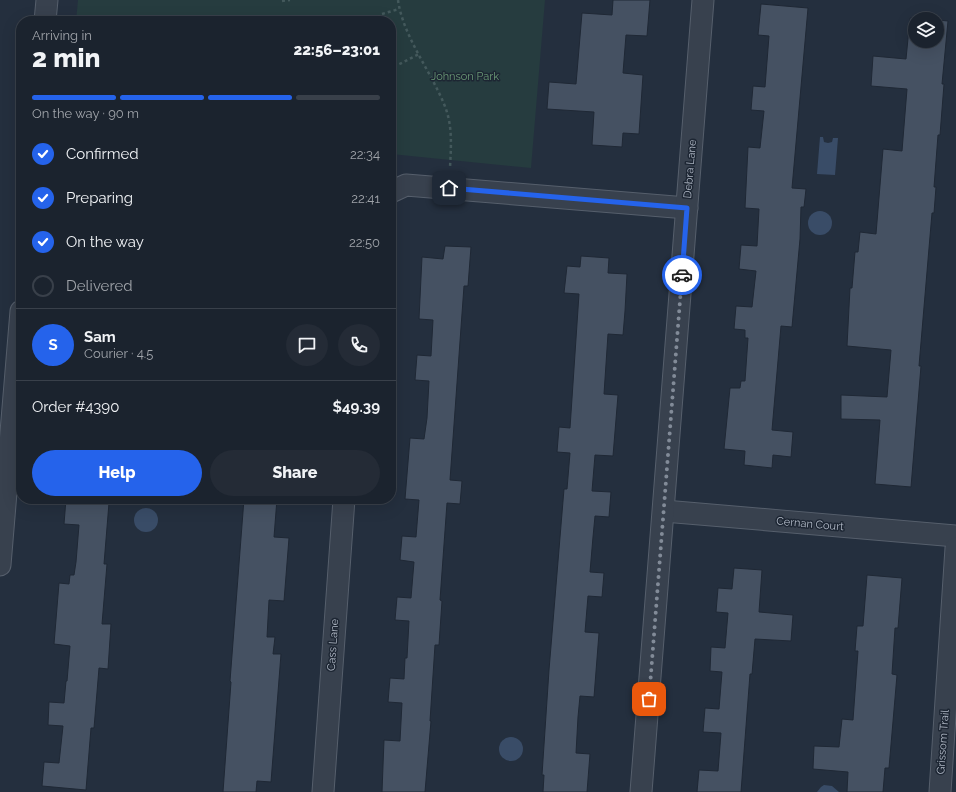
<!DOCTYPE html>
<meta charset="utf-8">
<style>
body{margin:0;font-family:Raleway,sans-serif;background:#242b36;color:#f1f3f6;height:100vh;display:flex;flex-direction:column;font-size:15px;white-space:nowrap}
*{box-sizing:border-box;margin:0}
p{font-size:13px;color:#a0a4aa}
.icon{flex:none;width:22px;height:22px;fill:none;stroke:currentColor;stroke-width:2;stroke-linecap:round;stroke-linejoin:round}
.map{position:relative;flex:1;overflow:hidden}
.drawer{position:absolute;left:16px;top:16px;width:380px;height:488px;display:flex;flex-direction:column;background:#1b232e;border-radius:16px;box-shadow:0 4px 16px #0002,0 0 0 1px #39404a}
.drawer>*{flex:none}
.controls{position:absolute;left:908px;top:12px;display:grid;gap:8px}
.controls a{display:grid;place-items:center;width:36px;height:36px;border-radius:50%;background:#1b232e;box-shadow:0 4px 16px #0002,0 0 0 1px #39404a;font-size:20px}
.pin{position:absolute;display:grid;place-items:center;width:34px;height:34px;color:#fff;margin:-17px;border-radius:8px;box-shadow:0 2px 6px #0006}
.courier{position:absolute;display:grid;place-items:center;width:40px;height:40px;margin:-20px;border:3px solid #2563eb;border-radius:50%;background:#fff;color:#222;box-shadow:0 1px 5px #0007}
.head em{font-style:normal;font-weight:800}
.head div{display:flex;flex-direction:column-reverse}
.head{display:flex;align-items:center;justify-content:space-between;height:68px;padding:0 16px}
h1{font-size:26px;font-weight:800;line-height:30px}
.bar{display:grid;grid-template-columns:repeat(4,1fr);gap:6px 4px;align-content:center;height:48px;padding:0 16px}
.bar i{height:5px;border-radius:3px;background:#39404a}
.bar .on{background:#2563eb}
.bar p{grid-column:span 4}
.line{display:flex;align-items:center;gap:10px;padding:0 16px;border-top:1px solid #39404a}
.line div{flex:1}
.round{display:grid;place-items:center;flex:none;width:42px;height:42px;border-radius:21px;background:#242b36}
ol{padding:0 16px;list-style:none}
li{display:flex;align-items:center;gap:12px;height:44px}
li p{margin-inline-start:auto}
li .icon{padding:4px;border-radius:50%;background:#2563eb;color:#fff;stroke-width:4}
li:last-child{color:#a0a4aa}
li i{width:22px;height:22px;border:2px solid #39404a;border-radius:50%}
.button{display:flex;gap:8px;margin-top:auto;padding:8px 16px}
.button a{flex:1;height:46px;border-radius:24px;background:#2563eb;color:#fff;font-size:16px;font-weight:800;line-height:46px;text-align:center}
.button a+a{background:#242b36;color:#f1f3f6}
.map>svg:first-child{display:block}
</style>
<div class="map">
<svg width="956" height="792" viewBox="0 0 956 792">
<rect width="100%" height="100%" fill="#242f3e"/>
<polygon fill="#263c3f" points="78,0 545,0 531,168 391,154 391,21 76,21"/>
<g fill="#394c67">
<polygon points="820,137 823,137 824,142 828,143 832,142 833,138 838,138 835,175 817,174"/>
<circle cx="820" cy="223" r="12"/>
<circle cx="146" cy="520" r="12"/>
<circle cx="511" cy="749" r="12"/>
<polygon points="824,785 832,786 839,792 817,792 821,787"/>
</g>
<g fill="#455162" stroke="#1f2835">
<polygon points="613,0 650,0 647,36 626,35 623,73 643,75 639,134 623,133 622,147 592,145 594,112 547,109 549,82 576,84 582,13 612,15"/>
<polygon points="761,4 808,8 792,188 806,189 804,207 801,207 800,239 792,327 781,326 772,430 793,432 791,457 773,455 772,468 744,465 745,451 724,449 730,388 740,388 741,381 745,381 748,338 745,338 745,330 734,329 736,306 752,307 756,271 739,269 741,245 757,246 759,209 745,208 748,147 760,148 764,111 751,110 753,86 765,87 769,36 758,35"/>
<polygon points="910,18 925,19 915,19 915,41 937,41 937,20 948,21 942,84 944,84 940,135 938,135 934,187 936,187 934,213 932,213 919,366 921,366 911,487 875,484 880,420 841,419 841,395 887,397 891,350 847,346 850,288 852,288 855,252 858,252 860,232 876,234 883,149 902,151 907,89 871,86 873,56 906,59"/>
<polygon points="445,246 471,247 468,286 464,286 450,480 462,481 460,504 447,503 440,600 442,601 439,645 435,645 430,721 431,721 425,792 382,792 384,740 400,741 402,703 388,702 390,678 404,679 405,658 407,658 409,621 395,620 397,597 411,598 414,562 400,560 402,536 416,537 419,500 405,499 410,438 424,439 427,418 429,381 415,380 417,355 431,356 433,320 419,319 422,257 443,259"/>
<polygon points="581,256 609,258 608,273 627,274 625,311 623,335 608,334 604,394 618,395 613,456 595,455 592,491 611,492 609,517 595,516 593,537 590,572 604,573 602,597 588,596 585,632 599,633 594,697 580,696 578,717 576,753 590,754 587,792 543,792 544,775 542,775 549,670 564,489 567,489 570,453 557,452 559,427 570,428 579,294 564,293 567,266 580,267"/>
<polygon points="66,499 109,503 104,564 107,564 102,624 111,624 108,669 99,668 94,728 91,728 86,790 42,786 44,762 59,763 63,726 48,725 49,702 64,703 66,681 67,681 70,646 54,644 59,583 69,584 70,575 74,575 76,562 79,525 64,524"/>
<polygon points="244,499 277,499 274,537 289,538 284,601 269,600 267,637 275,637 273,654 281,654 271,782 257,781 256,792 223,792 231,682 230,681"/>
<polygon points="734,568 762,570 759,612 793,615 791,641 755,639 752,674 750,674 741,792 697,792 699,770 718,771 721,733 703,732 705,708 719,709 722,672 710,671 711,647 725,648 728,613 716,612 718,588 732,589"/>
<polygon points="867,575 902,578 898,628 895,628 892,674 897,675 889,768 885,768 883,792 847,792 848,772 813,769 814,746 839,747 842,719 853,720 858,651 855,651 857,626 863,626"/>
</g>
<g fill="none" stroke-linecap="round" stroke-linejoin="round">
<g stroke="#565f6c" stroke-width="23">
<g id="minor">
<polyline points="45,21 47,0"/>
<polyline points="391,192 406,185 687,208"/>
<polyline points="664,511 956,536"/>
<polyline points="0,565 21,311"/>
<polyline points="323,792 344,499"/>
<polyline points="641,792 703,0"/>
<polyline points="940,792 956,548"/>
</g>
</g>
<g stroke="#44595c" stroke-width="2.5" stroke-dasharray="3 3" stroke-linecap="butt">
<path d="M398,0c5,36 32,70 46,104 9,21 7,42 6,64"/>
<polyline points="282,1 290,0"/>
<polyline points="382,14 399,9"/>
<polyline points="394,67 419,54"/>
</g>
<use href="#minor" stroke="#38414e" stroke-width="21"/>
</g>
<g fill="none" stroke-linecap="round" stroke-linejoin="round">
<polyline stroke="#828b98" stroke-width="4" stroke-dasharray="0 7.2" points="649,699 682,275"/>
<polyline stroke="#2563eb" stroke-width="5" points="449,188 687,208 682,275"/>
</g>
<g text-anchor="middle" dominant-baseline="central" stroke-width="3" stroke-linejoin="round" paint-order="stroke">
<g font-size="11" fill="#6b9a76" stroke="#1d2633">
<text x="465" y="76">Johnson Park</text>
</g>
<g font-size="11" fill="#b4bcc9" stroke="#1d2633">
<text transform="translate(690 169) rotate(-85)">Debra Lane</text>
<text transform="translate(810 524) rotate(5)">Cernan Court</text>
<text transform="translate(333 645) rotate(-86)">Cass Lane</text>
<text transform="translate(943 742) rotate(-86)">Grissom Trail</text>
</g>
</g>
</svg>
<div class="controls">
<a><svg class="icon" aria-label="layers" viewBox="0 0 24 24"><path d="M12 4l9 5-9 5-9-5zM3 14l9 5 9-5"/></svg></a>
</div>
<div class="pin" style="left:649px;top:699px;background:#ea580c"><svg class="icon" aria-label="bag" viewBox="0 0 24 24"><path d="M5 8h14l-1 12H6zM9 8a3 3 0 0 1 6 0"/></svg></div>
<div class="pin" style="left:449px;top:188px;background:#1f2937"><svg class="icon" aria-label="home" viewBox="0 0 24 24"><path d="M3 11l9-7 9 7M6 9v11h12V9"/></svg></div>
<div class="courier" style="left:682px;top:275px"><svg class="icon" aria-label="car" viewBox="0 0 24 24"><path d="M5 17H2v-5l4-1 3-4h7l3 4 3 1v5h-3M9 17h6M6 11h13"/><circle cx="7" cy="17" r="2"/><circle cx="17" cy="17" r="2"/></svg></div>
<section class="drawer">
<div class="head"><div><h1>2 min</h1><p>Arriving in</p></div><em>22:56–23:01</em></div>
<div class="bar"><i class="on"></i><i class="on"></i><i class="on"></i><i></i><p>On the way · 90 m</p></div>
<ol>
<li><svg class="icon" aria-label="check" viewBox="0 0 24 24"><path d="M5 12l5 5 9-10"/></svg>Confirmed<p>22:34</p></li>
<li><svg class="icon" aria-label="check" viewBox="0 0 24 24"><path d="M5 12l5 5 9-10"/></svg>Preparing<p>22:41</p></li>
<li><svg class="icon" aria-label="check" viewBox="0 0 24 24"><path d="M5 12l5 5 9-10"/></svg>On the way<p>22:50</p></li>
<li><i></i>Delivered</li>
</ol>
<div class="line" style="height:72px"><b class="round" style="background:#2563eb;color:#fff">S</b><div><b>Sam</b><p>Courier · 4.5</p></div><a class="round"><svg class="icon" aria-label="chat" viewBox="0 0 24 24"><path d="M4 5h16v11H9l-5 4z"/></svg></a><a class="round"><svg class="icon" aria-label="phone" viewBox="0 0 24 24"><path d="M5 4h4l2 5-3 2q2 4 5 5l2-3 5 2v4C11 20 4 13 5 4z"/></svg></a></div>
<div class="line" style="height:52px"><div>Order #4390</div><b>$49.39</b></div>
<div class="button"><a>Help</a><a>Share</a></div>
</section>
</div>
